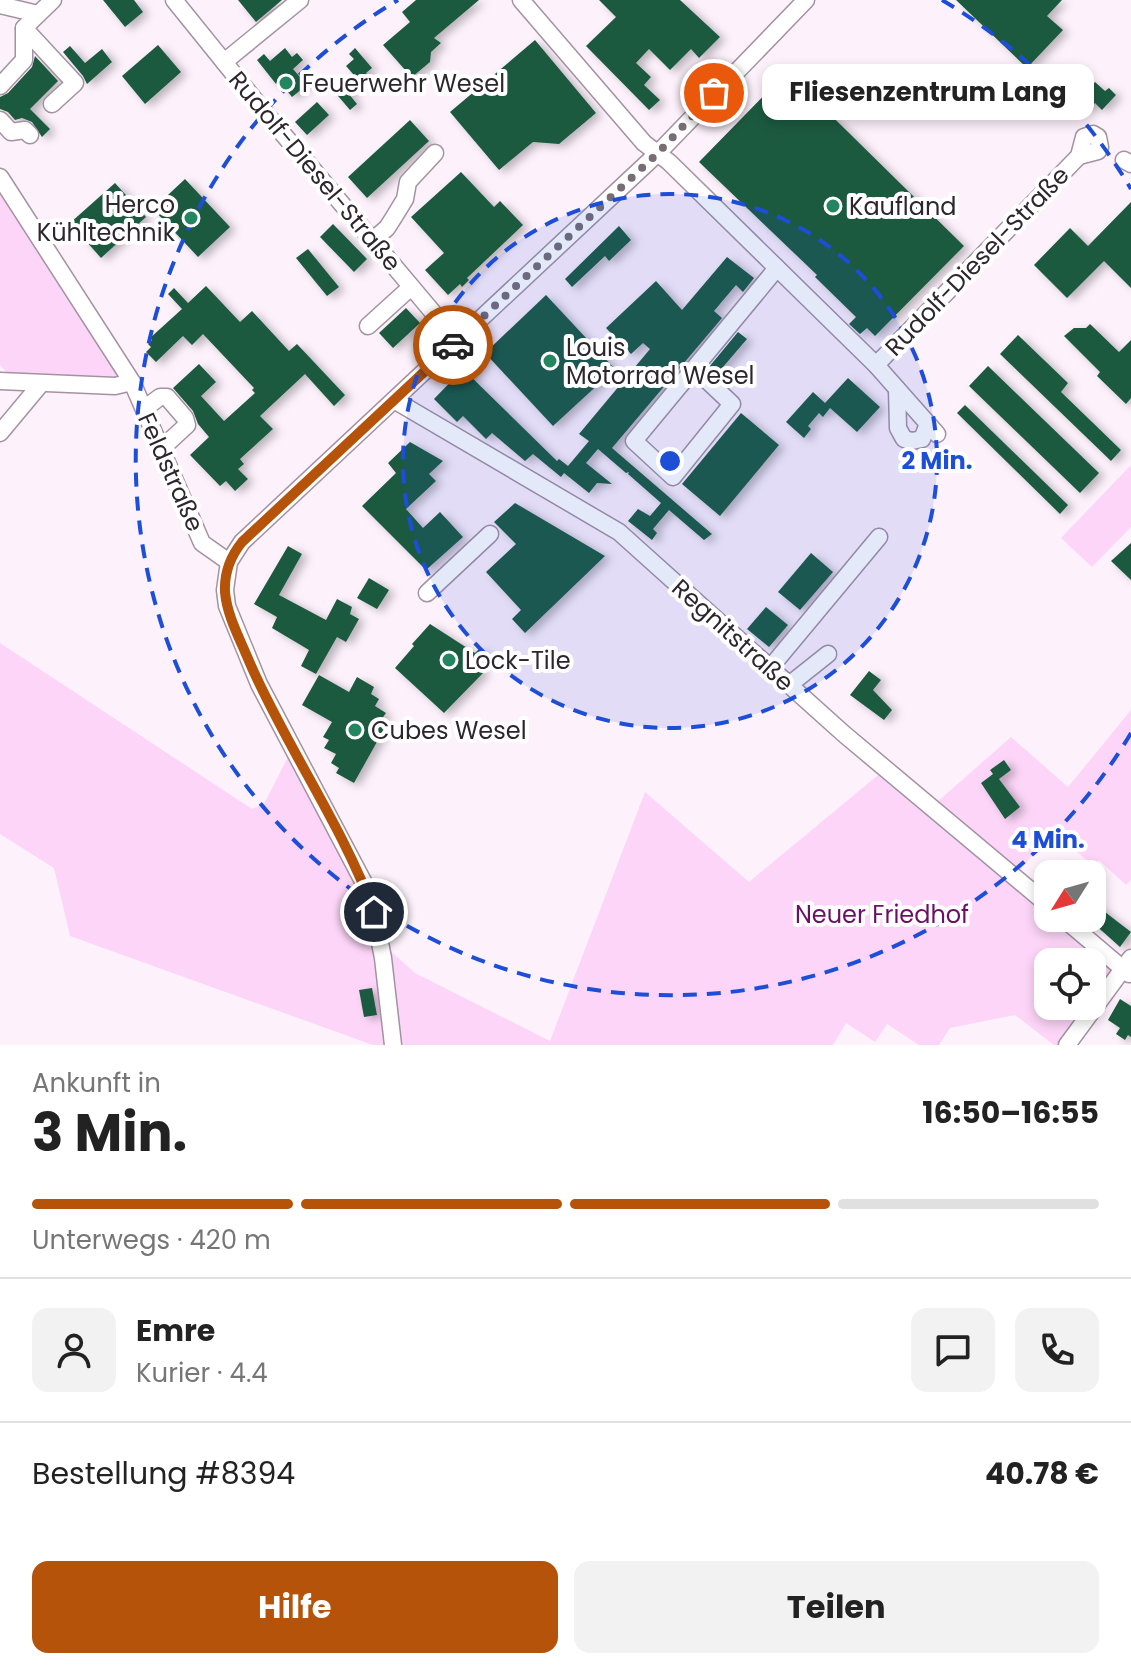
<!DOCTYPE html>
<html lang="de">
<meta charset="utf-8">
<style>
body{margin:0;font-family:Poppins,sans-serif;background:#f2f2f2;color:#222;height:100vh;display:flex;flex-direction:column;font-size:30px;white-space:nowrap}
*{box-sizing:border-box;margin:0}
p{font-size:26px;color:#767676}
.icon{flex:none;width:44px;height:44px;fill:none;stroke:currentColor;stroke-width:2;stroke-linecap:round;stroke-linejoin:round}
.map{position:relative;height:1045px;overflow:hidden}
.details{display:flex;flex-direction:column;background:#fff;flex:1}
.details>*{flex:none}
.needle{width:52px;rotate:233deg}
.fabs{position:absolute;left:1034px;top:860px;display:grid;gap:16px}
.fabs a{display:grid;place-items:center;width:72px;height:72px;border-radius:16px;background:#fff;box-shadow:0 4px 12px #0003;font-size:40px}
.pin{position:absolute;display:grid;place-items:center;width:68px;height:68px;color:#fff;margin:-34px;border:4px solid #fff;border-radius:50%;box-shadow:0 2px 8px #0007}
.courier{position:absolute;display:grid;place-items:center;width:80px;height:80px;margin:-40px;border:6px solid #b45309;border-radius:50%;background:#fff;color:#222;box-shadow:0 2px 10px #0007}
.bubble{position:absolute;height:56px;border-radius:16px;background:#fff;box-shadow:0 4px 12px #0003;font-size:26px;font-weight:700;line-height:56px;text-align:center}
.headline em{font-style:normal;font-weight:700}
.headline div{display:flex;flex-direction:column-reverse}
.headline{display:flex;align-items:center;justify-content:space-between;height:136px;padding:0 32px}
h1{font-size:52px;font-weight:700;line-height:60px}
.bar{display:grid;grid-template-columns:repeat(4,1fr);gap:12px 8px;align-content:center;height:96px;padding:0 32px}
.bar i{height:10px;border-radius:6px;background:#e0e0e0}
.bar .on{background:#b45309}
.bar p{grid-column:span 4}
.line{display:flex;align-items:center;gap:20px;padding:0 32px;border-top:2px solid #e0e0e0}
.line div{flex:1}
.round{display:grid;place-items:center;flex:none;width:84px;height:84px;border-radius:16px;background:#f2f2f2}
.primary-button{display:flex;gap:16px;margin-top:auto;padding:16px 32px}
.primary-button a{flex:1;height:92px;border-radius:16px;background:#b45309;color:#fff;font-size:32px;font-weight:700;line-height:92px;text-align:center}
.primary-button a+a{background:#f2f2f2;color:#222}
.map>svg:first-child{display:block}
</style>
<div class="map">
<svg width="1131" height="1045" viewBox="0 0 1131 1045">
<defs>
<filter id="shadow"><feDropShadow dx="5.5" dy="3" stdDeviation="4" flood-color="#0004"/></filter>
</defs>
<rect width="100%" height="100%" fill="#fdf1fb"/>
<g fill="#fdd5f8">
<polygon points="0,186 123,378 114,382 13,380 0,365"/>
<polygon points="1131,465 1131,527 1092,567 1061,538"/>
<polygon points="0,643 252,809 264,804 290,753 364,888 387,948 415,973 550,1041 645,792 749,882 883,771 1048,910 1048,918 1057,918 1111,969 1092,996 1092,962 1048,962 1048,1006 1085,1006 1058,1045 1054,1045 1015,1015 950,1028 939,1045 919,1045 887,1024 875,1042 846,1023 833,1045 373,1045 70,936 54,868 0,834"/>
<polygon points="1131,710 1131,880 1126,885 1099,860 1093,866 1053,830 1018,873 936,803 1011,737 1068,787"/>
</g>
<g fill="#1d5a41" filter="url(#shadow)">
<polygon points="103,0 134,0 143,12 125,27"/>
<polygon points="238,0 282,0 256,22"/>
<polygon points="416,0 479,0 434,38 441,43 431,52 430,62 399,88 394,83 406,71 383,45 410,22 402,12"/>
<polygon points="599,0 680,0 720,37 699,58 691,49 670,70 649,49 636,63 651,77 644,85 660,100 649,110 586,46 616,17"/>
<polygon points="956,0 1062,0 1047,16 1063,30 1027,68"/>
<polygon points="535,40 596,113 559,144 533,142 499,170 450,112"/>
<polygon points="158,45 181,72 145,104 122,76"/>
<polygon points="70,46 85,63 102,49 112,62 87,84 83,76 63,52"/>
<polygon points="285,48 292,57 297,53 303,60 293,69 307,85 292,97 279,81 276,84 257,60 264,54 270,61"/>
<polygon points="355,48 372,68 366,73 369,76 348,93 357,104 350,110 333,90 353,74 346,66 354,59 349,54"/>
<polygon points="35,56 58,81 30,109 50,129 42,137 32,122 22,118 15,120 8,112 0,109 0,97 8,93 32,67"/>
<polygon points="787,72 964,246 875,336 867,328 860,334 849,324 856,317 815,277 817,275 699,162"/>
<polygon points="1095,82 1105,91 1109,88 1116,95 1102,110 1095,103 1088,110 1078,100"/>
<polygon points="317,102 329,115 307,135 295,122"/>
<polygon points="410,120 429,141 367,198 348,177"/>
<polygon points="461,172 494,207 500,201 523,225 467,278 469,280 462,287 460,284 448,295 425,270 444,253 411,217"/>
<polygon points="185,179 230,227 198,257 153,209"/>
<polygon points="115,183 146,217 101,258 70,223"/>
<polygon points="1131,202 1131,288 1104,261 1067,298 1034,265 1070,228 1088,246"/>
<polygon points="333,224 367,259 354,272 320,237"/>
<polygon points="619,226 631,240 609,261 605,256 572,287 565,279"/>
<polygon points="308,249 339,287 327,296 296,258"/>
<polygon points="727,257 754,278 743,292 736,285 714,311 722,318 612,448 712,534 704,540 669,510 653,529 657,533 652,540 628,521 638,509 650,516 661,503 628,474 629,472 626,473 598,449 586,463 612,484 597,483 589,493 564,473 561,477 533,454 525,461 492,433 486,439 463,416 457,422 434,399 463,369 557,461 559,459 568,466 589,441 579,434 650,349 643,343 631,354 606,328 656,281 682,310"/>
<polygon points="206,286 240,322 252,311 289,351 297,344 345,395 334,406 305,374 260,416 273,429 240,459 244,464 238,469 248,479 235,491 226,481 220,486 190,455 209,437 198,424 193,411 173,388 199,364 216,382 201,396 224,421 255,393 252,390 254,388 203,334 192,345 183,336 156,362 146,352 151,347 148,344 152,340 150,338 182,309 168,294 174,288 188,303"/>
<polygon points="546,295 615,369 553,426 485,353"/>
<polygon points="406,308 420,323 393,348 379,333"/>
<polygon points="1090,324 1119,352 1131,340 1131,398 1126,404 1097,376 1100,372 1064,336 1074,328 1086,328"/>
<polygon points="738,332 747,339 717,374 709,367"/>
<polygon points="1018,335 1068,383 1061,392 1121,450 1111,461 1000,354"/>
<polygon points="988,366 1099,473 1080,493 969,386"/>
<polygon points="848,378 880,407 857,432 830,408 823,417 819,413 808,426 811,429 804,438 786,422 813,392 825,403"/>
<polygon points="965,405 1068,505 1060,514 957,413"/>
<polygon points="741,413 779,445 720,516 682,484"/>
<polygon points="410,442 443,461 429,474 436,481 406,509 423,528 440,512 463,537 426,570 362,506 396,473 388,463"/>
<polygon points="515,503 605,556 525,633 512,619 521,610 486,572 516,544 494,522"/>
<polygon points="1131,543 1131,580 1111,561"/>
<polygon points="288,546 302,554 279,595 326,620 337,599 352,607 350,614 359,619 346,642 337,637 316,674 301,666 309,650 272,628 277,617 254,604"/>
<polygon points="811,553 833,572 800,610 778,592"/>
<polygon points="369,578 389,590 377,609 357,598"/>
<polygon points="766,607 788,625 769,647 747,629"/>
<polygon points="430,624 475,653 480,648 488,655 477,666 484,672 444,713 395,668 414,646 412,644"/>
<polygon points="869,671 881,680 873,690 892,710 884,720 850,695"/>
<polygon points="319,675 349,692 357,677 374,687 371,694 379,699 375,706 386,713 381,720 387,724 354,783 336,773 339,768 331,763 336,754 324,748 329,740 323,737 332,722 302,705"/>
<polygon points="1004,760 1011,770 999,779 1020,807 1005,819 981,783 993,774 990,770"/>
<polygon points="1092,902 1131,932 1120,947 1092,922"/>
<polygon points="372,988 377,1015 364,1017 359,990"/>
<polygon points="1120,999 1131,1006 1131,1037 1128,1035 1125,1040 1116,1034 1120,1028 1108,1020"/>
</g>
<g fill="none" stroke-linecap="round" stroke-linejoin="round">
<g stroke="#a392a1" stroke-width="19">
<g id="minor">
<polyline points="174,0 262,109 457,341"/>
<polyline points="521,0 644,143 669,162 876,365 937,434"/>
<polyline points="0,5 38,14"/>
<polyline points="24,28 75,83 52,104"/>
<polyline points="224,62 300,0"/>
<polyline points="0,86 24,60 24,28 53,0"/>
<polyline points="0,120 11,132 25,130 30,135"/>
<polyline points="1124,160 1131,164"/>
<polyline points="0,177 132,382 202,543 229,562"/>
<polyline points="372,241 387,228 394,217 405,199 408,182 435,153"/>
<polyline points="368,326 411,287"/>
<polyline points="876,365 1079,156 1084,137 1093,134 1098,137 1100,147 1098,151 1079,156"/>
<polyline points="694,368 732,404 673,477 634,441 777,268"/>
<polyline points="0,381 115,386 132,382"/>
<polyline points="897,389 898,428 904,439 912,441 922,439 928,424"/>
<polyline points="394,400 619,532 844,734 1048,905"/>
<polyline points="144,409 160,397 167,397 185,418 187,425 161,449"/>
<polyline points="0,433 40,385"/>
<polyline points="427,593 490,534"/>
<polyline points="770,668 879,537"/>
<polyline points="789,685 828,654"/>
<polyline points="1063,918 1129,974"/>
<polyline points="393,1045 383,958 374,912 365,885 259,684 227,606 225,590 229,562 242,542 659,152 806,0"/>
<polyline points="1067,1045 1131,958"/>
</g>
</g>
<use href="#minor" stroke="#fff" stroke-width="16"/>
</g>
<g fill="none" stroke-linecap="round" stroke-linejoin="round">
<polyline stroke="#766d75" stroke-width="8" stroke-dasharray="0 14.4" points="453,345 659,152 714,93"/>
<path stroke="#b45309" stroke-width="10" d="M374,912c-32,-88 -88,-165 -125,-251 -9,-22 -22,-45 -24,-69 -1,-20 5,-35 17,-50l211,-197"/>
</g>
<circle cx="670" cy="461" r="267" fill="#1d4ed8" fill-opacity=".12"/>
<g fill="none" stroke="#1d4ed8" stroke-width="4" stroke-dasharray="14 10">
<circle cx="670" cy="461" r="267"/>
<path d="M1131 733A535 535 0 1 1 398 0M942 0A535 535 0 0 1 1131 189"/>
</g>
<g fill="#238660" stroke="#fff" stroke-width="3">
<circle cx="286" cy="83" r="8"/>
<circle cx="833" cy="206" r="8"/>
<circle cx="191" cy="218" r="8"/>
<circle cx="550" cy="361" r="8"/>
<circle cx="449" cy="660" r="8"/>
<circle cx="355" cy="730" r="8"/>
</g>
<g text-anchor="middle" dominant-baseline="central" stroke-width="8" stroke-linejoin="round" paint-order="stroke">
<g font-size="24" fill="#2e262d" stroke="#fff" text-anchor="start">
<text x="302" y="83">Feuerwehr Wesel</text>
<text x="175" y="204" text-anchor="end">Herco<tspan x="175" dy="28">Kühltechnik</tspan></text>
<text x="849" y="206">Kaufland</text>
<text x="566" y="347">Louis<tspan x="566" dy="28">Motorrad Wesel</tspan></text>
<text x="465" y="660">Lock-Tile</text>
<text x="371" y="730">Cubes Wesel</text>
</g>
<g font-size="24" fill="#2e262d" stroke="#fff">
<text transform="translate(315 171) rotate(50)">Rudolf-Diesel-Straße</text>
<text transform="translate(977 261) rotate(-46)">Rudolf-Diesel-Straße</text>
<text transform="translate(171 472) rotate(66)">Feldstraße</text>
<text transform="translate(733 635) rotate(42)">Regnitstraße</text>
</g>
<g font-size="24" fill="#6b1067" stroke="#fff">
<text x="882" y="914">Neuer Friedhof</text>
</g>
</g>
<circle cx="670" cy="461" r="12" fill="#1d4ed8" stroke="#fff" stroke-width="4"/>
<g font-size="24" text-anchor="middle" font-weight="bold" fill="#1d4ed8" stroke="#fff" stroke-width="8" stroke-linejoin="round" paint-order="stroke">
<text x="937" y="469">2 Min.</text>
<text x="1048" y="848">4 Min.</text>
</g>
</svg>
<div class="fabs">
<a><svg class="needle" viewBox="-14 -14 28 28"><path d="M0-13l5 13h-10z" fill="#e53935"/><path d="M0 13l5-13h-10z" fill="#767676"/></svg></a>
<a><svg class="icon" aria-label="locate" viewBox="0 0 24 24"><circle cx="12" cy="12" r="6"/><path d="M12 2v4M12 18v4M2 12h4M18 12h4"/></svg></a>
</div>
<div class="pin" style="left:714px;top:93px;background:#ea580c"><svg class="icon" aria-label="bag" viewBox="0 0 24 24"><path d="M5 8h14l-1 12H6zM9 8a3 3 0 0 1 6 0"/></svg></div>
<div class="pin" style="left:374px;top:912px;background:#1f2937"><svg class="icon" aria-label="home" viewBox="0 0 24 24"><path d="M3 11l9-7 9 7M6 9v11h12V9"/></svg></div>
<div class="courier" style="left:453px;top:345px"><svg class="icon" aria-label="car" viewBox="0 0 24 24"><path d="M5 17H2v-5l4-1 3-4h7l3 4 3 1v5h-3M9 17h6M6 11h13"/><circle cx="7" cy="17" r="2"/><circle cx="17" cy="17" r="2"/></svg></div>
<div class="bubble" style="left:762px;top:64px;width:332px">Fliesenzentrum Lang</div>
</div>
<section class="details">
<div class="headline"><div><h1>3 Min.</h1><p>Ankunft in</p></div><em>16:50–16:55</em></div>
<div class="bar"><i class="on"></i><i class="on"></i><i class="on"></i><i></i><p>Unterwegs · 420 m</p></div>
<div class="line" style="height:144px"><a class="round"><svg class="icon" aria-label="person" viewBox="0 0 24 24"><circle cx="12" cy="8" r="4"/><path d="M4 21q1-7 8-7t8 7"/></svg></a><div><b>Emre</b><p>Kurier · 4.4</p></div><a class="round"><svg class="icon" aria-label="chat" viewBox="0 0 24 24"><path d="M4 5h16v11H9l-5 4z"/></svg></a><a class="round"><svg class="icon" aria-label="phone" viewBox="0 0 24 24"><path d="M5 4h4l2 5-3 2q2 4 5 5l2-3 5 2v4C11 20 4 13 5 4z"/></svg></a></div>
<div class="line" style="height:104px"><div>Bestellung #8394</div><b>40.78 €</b></div>
<div class="primary-button"><a>Hilfe</a><a>Teilen</a></div>
</section>
